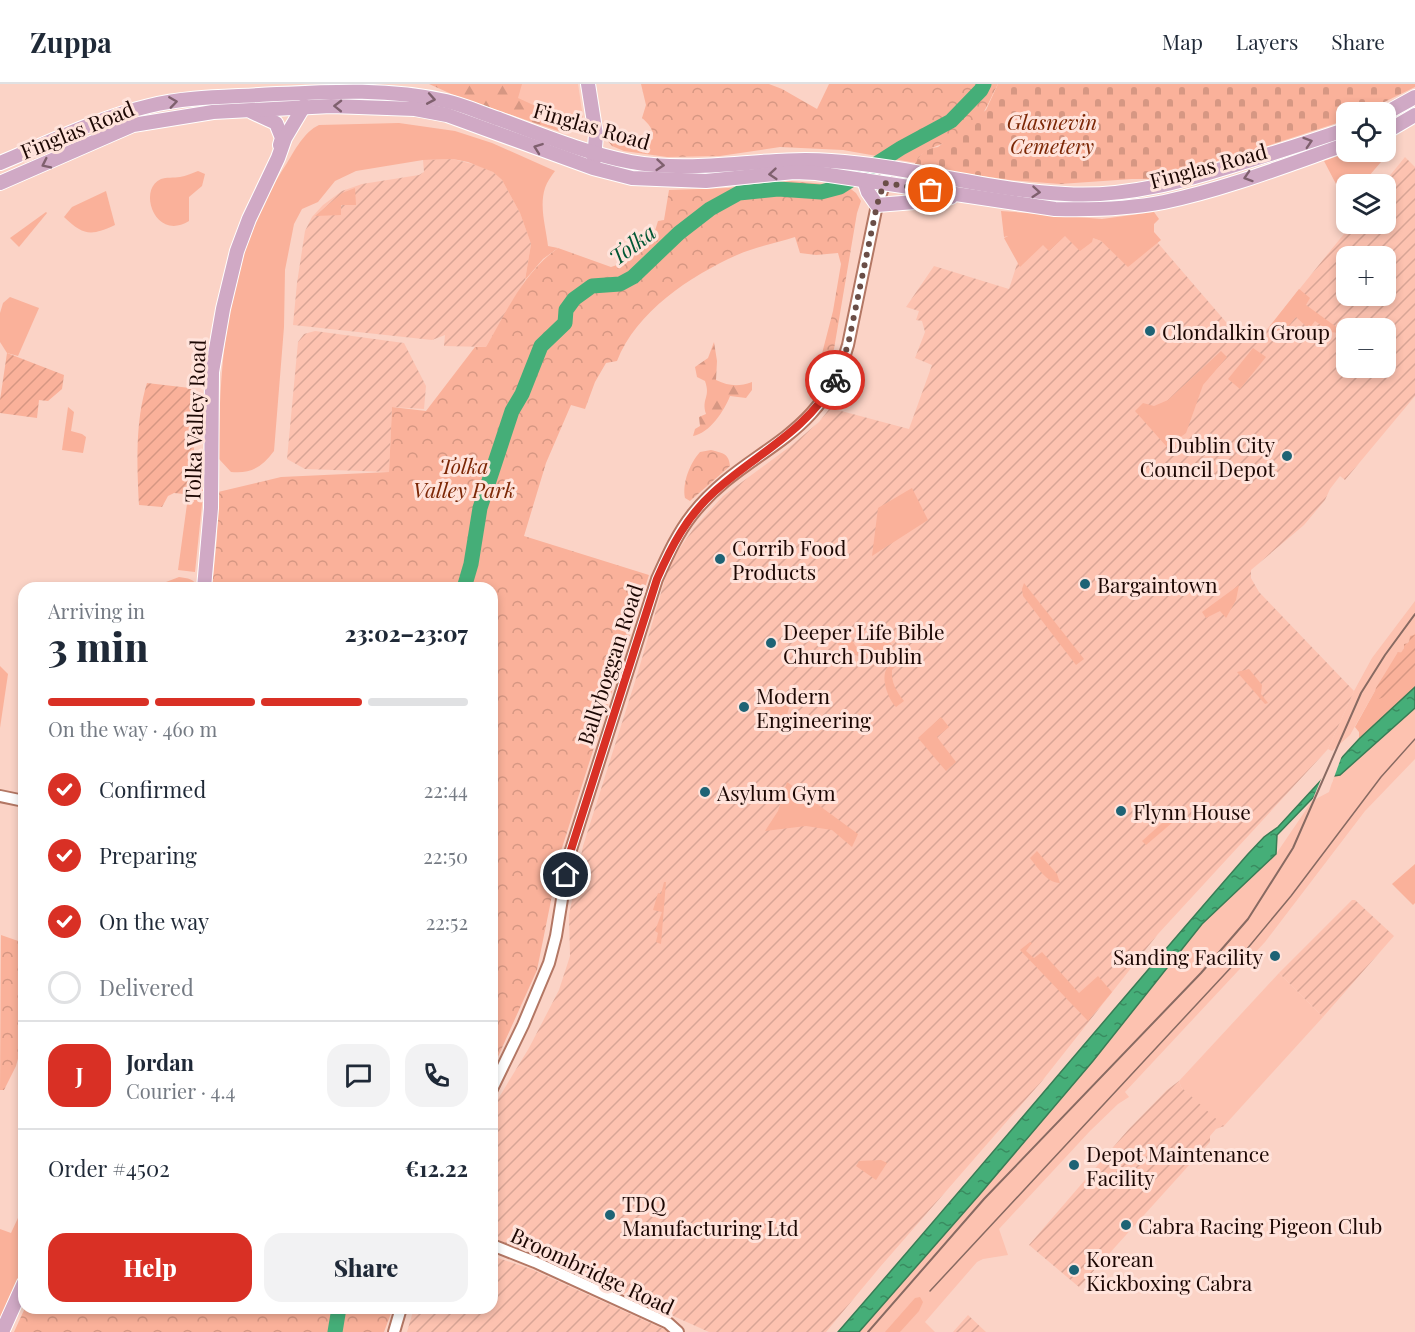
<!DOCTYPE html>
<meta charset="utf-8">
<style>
body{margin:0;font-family:"Playfair Display",serif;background:#f2f2f3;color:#1f2937;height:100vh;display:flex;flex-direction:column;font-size:22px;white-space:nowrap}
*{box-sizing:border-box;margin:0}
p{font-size:20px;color:#747a83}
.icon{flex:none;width:33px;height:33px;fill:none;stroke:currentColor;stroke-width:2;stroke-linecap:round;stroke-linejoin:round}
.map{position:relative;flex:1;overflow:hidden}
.side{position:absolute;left:18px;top:498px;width:480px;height:732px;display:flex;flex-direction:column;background:#fff;border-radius:18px;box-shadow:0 3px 9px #0003}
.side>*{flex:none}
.fabs{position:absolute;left:1336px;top:18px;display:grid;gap:12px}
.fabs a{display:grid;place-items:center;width:60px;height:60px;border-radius:12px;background:#fff;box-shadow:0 3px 9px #0003;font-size:30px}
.pin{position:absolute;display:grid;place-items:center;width:51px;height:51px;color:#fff;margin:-26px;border:3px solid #fff;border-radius:50%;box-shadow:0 2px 6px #0007}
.courier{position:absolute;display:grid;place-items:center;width:60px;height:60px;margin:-30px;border:4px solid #d93025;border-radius:50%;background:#fff;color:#222;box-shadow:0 2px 8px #0007}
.head em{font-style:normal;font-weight:800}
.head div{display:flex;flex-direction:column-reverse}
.head{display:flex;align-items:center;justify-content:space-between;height:102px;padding:0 30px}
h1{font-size:39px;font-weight:800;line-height:45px}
.bar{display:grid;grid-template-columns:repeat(4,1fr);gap:9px 6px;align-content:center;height:72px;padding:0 30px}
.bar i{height:8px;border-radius:4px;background:#e0e1e3}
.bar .current{background:#d93025}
.bar p{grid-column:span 4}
.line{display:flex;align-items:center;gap:15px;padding:0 30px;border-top:2px solid #e0e1e3}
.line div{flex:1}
.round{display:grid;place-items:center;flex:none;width:63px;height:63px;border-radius:18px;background:#f2f2f3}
ol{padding:0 30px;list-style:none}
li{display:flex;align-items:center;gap:18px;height:66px}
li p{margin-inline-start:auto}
li .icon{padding:6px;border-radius:50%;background:#d93025;color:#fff;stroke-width:4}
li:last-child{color:#747a83}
li i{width:33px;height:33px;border:3px solid #e0e1e3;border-radius:50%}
.action{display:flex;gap:12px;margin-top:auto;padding:12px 30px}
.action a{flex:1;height:69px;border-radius:18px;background:#d93025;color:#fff;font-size:24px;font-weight:800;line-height:69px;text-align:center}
.action a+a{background:#f2f2f3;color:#1f2937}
header{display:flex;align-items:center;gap:36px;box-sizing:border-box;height:84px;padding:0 30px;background:#fff;border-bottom:2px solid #e0e1e3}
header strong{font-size:28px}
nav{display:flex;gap:33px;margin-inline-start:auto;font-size:21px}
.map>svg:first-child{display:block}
</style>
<header>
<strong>Zuppa</strong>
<nav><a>Map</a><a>Layers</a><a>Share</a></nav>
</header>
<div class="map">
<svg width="1415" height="1248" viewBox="0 0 1415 1248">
<defs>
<pattern id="industrial-furrows" width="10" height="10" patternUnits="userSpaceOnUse" patternTransform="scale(1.5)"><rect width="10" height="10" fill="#fdc2b0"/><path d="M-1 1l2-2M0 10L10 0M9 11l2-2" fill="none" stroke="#d8a596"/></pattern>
<pattern id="forest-firs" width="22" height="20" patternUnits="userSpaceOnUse" patternTransform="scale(1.5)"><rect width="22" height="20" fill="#fab19a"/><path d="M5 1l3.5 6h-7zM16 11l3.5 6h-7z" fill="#d69783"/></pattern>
<pattern id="cemetery-stones" width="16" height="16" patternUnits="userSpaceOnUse" patternTransform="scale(1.5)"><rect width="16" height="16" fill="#fab19a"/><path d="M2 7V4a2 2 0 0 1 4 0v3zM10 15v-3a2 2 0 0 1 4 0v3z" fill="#d69783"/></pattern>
<pattern id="park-crowns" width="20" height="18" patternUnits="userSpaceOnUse" patternTransform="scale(1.5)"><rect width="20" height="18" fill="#fab19a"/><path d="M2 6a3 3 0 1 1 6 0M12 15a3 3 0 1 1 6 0" fill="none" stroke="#d69783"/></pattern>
<pattern id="garden-furrows" width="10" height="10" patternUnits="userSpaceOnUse" patternTransform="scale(1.5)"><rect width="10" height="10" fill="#fab19a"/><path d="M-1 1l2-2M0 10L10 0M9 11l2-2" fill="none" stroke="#d69783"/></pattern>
<pattern id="water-ripples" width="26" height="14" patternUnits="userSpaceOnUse" patternTransform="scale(1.5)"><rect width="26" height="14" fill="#45ae78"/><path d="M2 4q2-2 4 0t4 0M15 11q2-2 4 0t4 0" fill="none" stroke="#398c60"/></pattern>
</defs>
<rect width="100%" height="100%" fill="#fbd3c6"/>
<g fill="#fdc2b0">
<polygon points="519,0 578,0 583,33 574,39 515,14"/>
<polygon points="1415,517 1415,549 1381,596 1350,651 1332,667 1328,665 1354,607 1372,574"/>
<polygon points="1415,624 1415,675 1365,727 1265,858 1125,1008 1129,1013 1118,1020 1090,1047 999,1145 1008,1171 983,1175 977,1178 925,1238 935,1248 859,1248 1053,1025 1202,840 1276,770 1312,717 1329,708 1334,692"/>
<polygon points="1279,889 1323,933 1223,1043 1181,1003 1179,997"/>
</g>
<g fill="url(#industrial-furrows)" fill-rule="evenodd">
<path d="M1405,73l10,10v229l-70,84 -5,-4 -10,13 -5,11 -21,25 -53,45v8l8,14 95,99 -26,58 -170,185 -116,147 -162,186 -54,65h-117l-154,-69 -7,-6 -1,-6 -8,-4 -6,3 -6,1 -35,-13v-129l37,-61 30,-58 11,-34 -1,-41 14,-69 55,-174 32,-110 24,-34 29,-32 69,-51 27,-23 11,-14 79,21 23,-64 -17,-7 10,-26 -3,-11 -6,-1 3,-9 -13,-4 28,-41 75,23 8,-25 28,-26 25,-9 31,12 27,25 29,-24 81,94 21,3 93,-115h34v-40h-3zM1347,172h39v40h-39zM1347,244h39v40h-39z"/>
<polygon points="453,75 480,82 493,88 502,96 520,129 531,160 525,196 486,263 444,262 445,251 432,256 293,241 297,199 305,147 312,133 323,121 342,107 362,100 419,91 424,88 423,76"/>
<polygon points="315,247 404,259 426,302 424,325 392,323 389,388 305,385 287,375 298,258 304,250"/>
<polygon points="1352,816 1355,816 1394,852 1323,933 1279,889"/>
<polygon points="1179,997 1181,1003 1224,1042 1216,1045 1210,1052 1210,1058 1079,1203 1029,1161 1128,1046 1167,1006"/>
<polygon points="492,1172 531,1185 670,1248 407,1248 414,1224 492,1224"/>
<polygon points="968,1231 986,1248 953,1248"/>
</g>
<g fill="#fab19a">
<path d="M399,39l56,8 37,12 63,28c-4,5 -8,11 -10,17 -6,19 1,39 3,58l10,2 -15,11 -18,21 6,-36 -11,-31 -18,-33 -9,-8 -25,-10 -15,-3 -30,1 -67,11 -21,10 -17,21 -16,7 -8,15 -9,46 -1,57 -10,124c-12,16 -23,23 -43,21l-12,-13c0,-104 9,-206 68,-296 8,-13 17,-31 32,-38z"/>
<polygon points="1349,68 1380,68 1382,73 1381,78 1362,100 1347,100 1346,119 1324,77"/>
<path d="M198,87l7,3 -3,12 -13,11v24c-34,21 -52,-32 -28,-42 5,-2 13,-1 19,-2 6,-1 12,-4 18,-6z"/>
<polygon points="355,104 356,121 341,121 341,131 315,132 342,109"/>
<path d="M106,107l9,34c-24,11 -31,11 -51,-8l8,-10z"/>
<polygon points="1001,127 1102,135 1154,128 1159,135 1154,140 1154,148 1161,156 1128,183 1101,157 1093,154 1092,158 1080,167 1065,152 1049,167 1043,161 1020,183 1004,154 1008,152 1004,153"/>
<polygon points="46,128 47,129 19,163 10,154"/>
<polygon points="1299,205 1310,214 1306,221 1346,250 1331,248 1315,237 1309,245 1296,233 1281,251 1270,242"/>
<polygon points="10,213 39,224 18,272 7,269 0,258 0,229 3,219"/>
<polygon points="1253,264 1266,273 1240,305 1228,295"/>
<polygon points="1221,267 1227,273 1203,301 1186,349 1167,363 1135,327 1143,319 1154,322 1168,316"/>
<polygon points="68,323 74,328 71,347 82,350 86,353 83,369 62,366"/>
<polygon points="207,372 195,488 178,486 187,420 194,418 195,377"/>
<polygon points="912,404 928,436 872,472 878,424"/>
<path d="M179,493c8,1 17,2 18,11h-36l5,-6z"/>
<polygon points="1024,499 1084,575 1076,581 1023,512 1022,505"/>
<polygon points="1239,501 1236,516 1226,534 1220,527 1206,534 1202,528"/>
<path d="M882,548l10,13c-30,20 -26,15 -55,-1l10,-11 10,15z"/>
<polygon points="1415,549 1415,603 1359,655 1359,648 1355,643 1381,596"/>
<path d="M895,578l2,3 -5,5c-1,12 4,21 12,31l-8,6c-7,-7 -16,-28 -9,-39 1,0 7,-5 8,-6z"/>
<polygon points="0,582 8,590 0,644"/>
<polygon points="1249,585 1262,601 1261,610 1268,619 1265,620 1237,588"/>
<polygon points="770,609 791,617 787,631 787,641 763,632"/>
<polygon points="941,633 949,643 937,653 956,678 946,687 918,654"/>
<polygon points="787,698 858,750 852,763 832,746 806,742 765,747 778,727"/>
<polygon points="1180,723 1179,733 1146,761 1142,757"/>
<path d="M1037,767l20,23 3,9c-13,0 -22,-15 -30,-25z"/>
<polygon points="1415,780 1415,819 1413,821 1392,800"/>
<polygon points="664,798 666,798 661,860 656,858 658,849 655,847 662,828 653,826 658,809 661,810"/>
<polygon points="1030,858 1032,859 1026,867 1034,874 1042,868 1079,909 1098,892 1112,908 1088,937 1020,866"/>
<polygon points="881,1076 887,1079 876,1096 856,1082 859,1077"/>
<polygon points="24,1121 24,1199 0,1248 0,1145 11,1149"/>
<polygon points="920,1213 923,1218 919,1227 900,1248 885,1248 915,1214"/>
</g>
<g fill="url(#forest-firs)">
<polygon points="423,0 522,0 518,14 573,39 564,49 456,12 429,0"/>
<path d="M714,258l3,19 -1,19c13,6 22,7 36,2v8l-6,8 -16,-2c-6,15 -20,37 -37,40l2,-7 5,-3 -1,-9 7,-3c-5,-16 5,-16 -1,-33l-8,-4 -2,-10 13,-9z"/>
</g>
<path fill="url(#cemetery-stones)" d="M998,0h417v3l-51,25h-17v7l-13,5 -88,29 -96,26h-18l-72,5 -50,-4 -96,-14c4,-11 12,-18 24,-19l48,-37z"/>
<g fill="url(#park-crowns)">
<path d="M641,0h128l13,5 35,20 12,-25h169c-10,18 -16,39 -34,51 -15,9 -42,11 -48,28l-73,-13 -63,-3 -60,9 -53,1 -43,-6 -12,-5 -5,-6c15,2 33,8 46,-1 1,-9 -4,-15 -11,-21l4,-13z"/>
<path d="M791,97l56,5 9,7 5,8 -4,12 -23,136 -15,39 -1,-19 15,-58 8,-47 -3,-11 -22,2 -16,-2 -5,-16c-19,6 -40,10 -58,18 -47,21 -101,57 -120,106l-11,2 -11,19 -10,27 -14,-4 -25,58 -22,73 125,39 -88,276 -24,119 -45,100v-482h-280l5,-50 1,-46 63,-15 108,-5 3,-65 34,4 49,-64h11c21,-36 37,-74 72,-99l53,19 12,-4 31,-29 4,-13 6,-1 5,-30 59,-2z"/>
<path d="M711,366c11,3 18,3 19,16l-40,35 -5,-3c-3,-15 5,-35 15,-46z"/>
<polygon points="1,851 24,859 24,896 18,930 24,943 24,953 16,982 4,1006 0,1006"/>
<polygon points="25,1224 393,1224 384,1248 14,1248"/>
</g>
<g fill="url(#garden-furrows)">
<polygon points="7,269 64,291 62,305 48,317 39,316 37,334 0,329 0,316"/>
<path d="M147,299l43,5 8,8 -3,34 -3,3 -1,11 3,4v47l-20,-2 -6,3 -6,11 -23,-2c-2,-41 -4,-83 8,-122z"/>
<polygon points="1415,551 1415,588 1384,613 1379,615 1374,613 1376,604 1398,568 1404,569 1404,560 1409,559 1410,552"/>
</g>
<path fill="url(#water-ripples)" stroke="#397c55" stroke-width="1.5" d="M1415,603v21l-75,67 -6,1 -57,59 -1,19 -74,70 -109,137 -113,133 -121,138h-21c138,-158 272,-320 410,-478l16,-17 14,-10 81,-88z"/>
<polygon fill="#fbd3c6" points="1344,666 1332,699 1312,717 1324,688"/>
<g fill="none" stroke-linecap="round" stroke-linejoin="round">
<g stroke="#45ae78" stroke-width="15">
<polyline points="464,504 471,480 480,424 512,327 522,310 541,262 565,239 566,226 574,215 592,202 620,200 633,193 679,149 710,125 739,109 778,105 821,108 840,103 901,64 951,37 981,6 984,0"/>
<polyline points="335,1248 339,1224"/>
</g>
<g stroke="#b37764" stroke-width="14">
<g id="minor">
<polyline points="0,712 24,717"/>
<path d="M492,1005l31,-64 26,-62 7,-27 13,-80 88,-277c10,-22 20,-45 35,-64 54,-69 128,-71 156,-170l29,-140 5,-14 5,-23"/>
<polyline points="492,1161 535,1178 668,1239 678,1248"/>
<polyline points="394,1248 401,1224"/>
</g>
</g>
<g stroke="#fff" stroke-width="16">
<g id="major">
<polyline points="588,0 596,51 594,76"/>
<polyline points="252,28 276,39 282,54 280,61"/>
<polyline points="1386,29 1415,13"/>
<polyline points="1386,48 1415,31"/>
<path d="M0,79c48,-20 98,-45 149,-57 36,-9 74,-9 110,-11 63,-3 126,-8 187,6 18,4 35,12 53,18 43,16 86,34 132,43 67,12 133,-6 200,-1 79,5 155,29 234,33 61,4 119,-13 176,-31 36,-11 71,-22 106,-34"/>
<polyline points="864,96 868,108 877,121 940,116 951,113"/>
<path d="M0,99l133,-58 80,-13 118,-6 84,3 32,6 146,53 39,10 74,3 88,-9 22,1 239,36c36,1 73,0 109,-7 62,-13 123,-37 183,-58"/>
<polyline points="204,504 211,424 212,288 223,225 237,167 249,135 278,74 285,54 304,22"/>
<polyline points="2,1248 24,1199"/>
</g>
</g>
<use href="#minor" stroke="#fff" stroke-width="10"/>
<use href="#major" stroke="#d0a9c5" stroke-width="14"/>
<polyline stroke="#886a62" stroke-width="1.5" points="930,1207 1237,877 1291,812 1381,693 1415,655"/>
<polyline stroke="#886a62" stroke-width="2" points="868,1248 984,1115 1201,889 1248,835 1293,764 1361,609 1385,571 1415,530"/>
</g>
<defs><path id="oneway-chevron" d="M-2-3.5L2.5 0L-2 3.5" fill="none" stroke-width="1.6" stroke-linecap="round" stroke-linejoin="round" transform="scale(1.5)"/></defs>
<g stroke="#7f606e">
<use href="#oneway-chevron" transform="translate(431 15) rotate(10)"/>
<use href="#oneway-chevron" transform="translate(173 18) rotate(-8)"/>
<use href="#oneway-chevron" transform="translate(338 22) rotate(-179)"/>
<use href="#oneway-chevron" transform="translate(1308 58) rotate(-18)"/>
<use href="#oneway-chevron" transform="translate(538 64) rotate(-160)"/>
<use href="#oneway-chevron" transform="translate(46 80) rotate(154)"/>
<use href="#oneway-chevron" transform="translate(660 81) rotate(5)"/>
<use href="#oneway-chevron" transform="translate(773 90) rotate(175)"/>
<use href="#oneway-chevron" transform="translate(1248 93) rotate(162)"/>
<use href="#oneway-chevron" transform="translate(1036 108) rotate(5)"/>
</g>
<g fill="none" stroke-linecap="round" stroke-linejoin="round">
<polyline stroke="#6a4e47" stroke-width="6" stroke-dasharray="0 10.8" points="835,296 848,261 877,121 884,99 931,106"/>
<path stroke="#d93025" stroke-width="8" d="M566,791l3,-19 88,-277c14,-32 30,-63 57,-87 42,-38 93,-61 121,-112"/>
</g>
<g fill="#1e6375" stroke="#ffe3db" stroke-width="2">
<circle cx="1150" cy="247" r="6"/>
<circle cx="1287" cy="372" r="6"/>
<circle cx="720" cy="475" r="6"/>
<circle cx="1085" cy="500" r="6"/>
<circle cx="771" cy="559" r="6"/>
<circle cx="744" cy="623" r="6"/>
<circle cx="705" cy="708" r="6"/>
<circle cx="1121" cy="727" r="6"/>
<circle cx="1275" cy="872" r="6"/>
<circle cx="1074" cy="1081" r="6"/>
<circle cx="610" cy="1131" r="6"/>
<circle cx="1126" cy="1141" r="6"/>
<circle cx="1074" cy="1186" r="6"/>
</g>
<g text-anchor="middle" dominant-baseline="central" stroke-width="6" stroke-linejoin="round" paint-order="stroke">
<g font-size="21" font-style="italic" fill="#7c2706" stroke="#ffe3db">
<text x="1052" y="37">Glasnevin<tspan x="1052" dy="24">Cemetery</tspan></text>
<text x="464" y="381">Tolka<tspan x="464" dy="24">Valley Park</tspan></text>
</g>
<g font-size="21" fill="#1c0703" stroke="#ffe3db">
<text transform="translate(592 41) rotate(16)">Finglas Road</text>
<text transform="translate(77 45) rotate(-22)">Finglas Road</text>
<text transform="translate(1208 81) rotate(-15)">Finglas Road</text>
<text transform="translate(194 337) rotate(-88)">Tolka Valley Road</text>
<text transform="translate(609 580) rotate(-72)">Ballyboggan Road</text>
<text transform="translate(593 1186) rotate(25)">Broombridge Road</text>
</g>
<g font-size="21" fill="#1c0703" stroke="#ffe3db" text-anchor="start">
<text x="1162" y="247">Clondalkin Group</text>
<text x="1275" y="360" text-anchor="end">Dublin City<tspan x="1275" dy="24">Council Depot</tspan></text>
<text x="732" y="463">Corrib Food<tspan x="732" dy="24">Products</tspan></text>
<text x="1097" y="500">Bargaintown</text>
<text x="783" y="547">Deeper Life Bible<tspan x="783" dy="24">Church Dublin</tspan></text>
<text x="756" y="611">Modern<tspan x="756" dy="24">Engineering</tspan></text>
<text x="717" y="708">Asylum Gym</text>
<text x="1133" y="727">Flynn House</text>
<text x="1263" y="872" text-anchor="end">Sanding Facility</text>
<text x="1086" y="1069">Depot Maintenance<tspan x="1086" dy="24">Facility</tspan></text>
<text x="622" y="1119">TDQ<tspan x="622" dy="24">Manufacturing Ltd</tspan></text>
<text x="1138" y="1141">Cabra Racing Pigeon Club</text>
<text x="1086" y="1174">Korean<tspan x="1086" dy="24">Kickboxing Cabra</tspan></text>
</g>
<g font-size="22" font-style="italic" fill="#015734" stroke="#ffe3db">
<text transform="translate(632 160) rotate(-37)">Tolka</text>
</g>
</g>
</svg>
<div class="fabs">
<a><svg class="icon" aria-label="locate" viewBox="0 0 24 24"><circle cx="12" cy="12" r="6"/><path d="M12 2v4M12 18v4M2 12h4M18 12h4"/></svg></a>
<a><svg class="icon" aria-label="layers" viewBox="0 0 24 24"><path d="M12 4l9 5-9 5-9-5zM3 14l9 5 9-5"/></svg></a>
<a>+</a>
<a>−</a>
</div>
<div class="pin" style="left:931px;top:106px;background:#ea580c"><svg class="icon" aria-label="bag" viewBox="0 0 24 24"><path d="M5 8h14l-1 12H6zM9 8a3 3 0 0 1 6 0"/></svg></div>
<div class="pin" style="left:566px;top:791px;background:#1f2937"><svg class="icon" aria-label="home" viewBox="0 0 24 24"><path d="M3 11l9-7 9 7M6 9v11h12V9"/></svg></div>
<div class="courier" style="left:835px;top:296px"><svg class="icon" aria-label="bike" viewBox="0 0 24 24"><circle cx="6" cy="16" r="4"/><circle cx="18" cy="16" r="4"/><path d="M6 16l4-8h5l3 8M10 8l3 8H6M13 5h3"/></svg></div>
<section class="side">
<div class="head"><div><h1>3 min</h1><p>Arriving in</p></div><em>23:02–23:07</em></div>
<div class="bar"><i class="current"></i><i class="current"></i><i class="current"></i><i></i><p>On the way · 460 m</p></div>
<ol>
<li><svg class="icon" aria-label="check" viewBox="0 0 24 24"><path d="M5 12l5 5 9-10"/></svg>Confirmed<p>22:44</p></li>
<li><svg class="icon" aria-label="check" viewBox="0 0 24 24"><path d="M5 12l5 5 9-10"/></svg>Preparing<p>22:50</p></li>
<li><svg class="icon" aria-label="check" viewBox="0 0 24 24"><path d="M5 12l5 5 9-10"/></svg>On the way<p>22:52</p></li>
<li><i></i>Delivered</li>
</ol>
<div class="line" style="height:108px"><b class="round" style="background:#d93025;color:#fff">J</b><div><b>Jordan</b><p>Courier · 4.4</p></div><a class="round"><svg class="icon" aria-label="chat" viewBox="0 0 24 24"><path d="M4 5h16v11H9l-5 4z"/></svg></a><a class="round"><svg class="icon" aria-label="phone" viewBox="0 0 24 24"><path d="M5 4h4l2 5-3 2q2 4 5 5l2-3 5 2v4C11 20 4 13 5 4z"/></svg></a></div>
<div class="line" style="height:78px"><div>Order #4502</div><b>€12.22</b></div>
<div class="action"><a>Help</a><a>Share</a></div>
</section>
</div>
